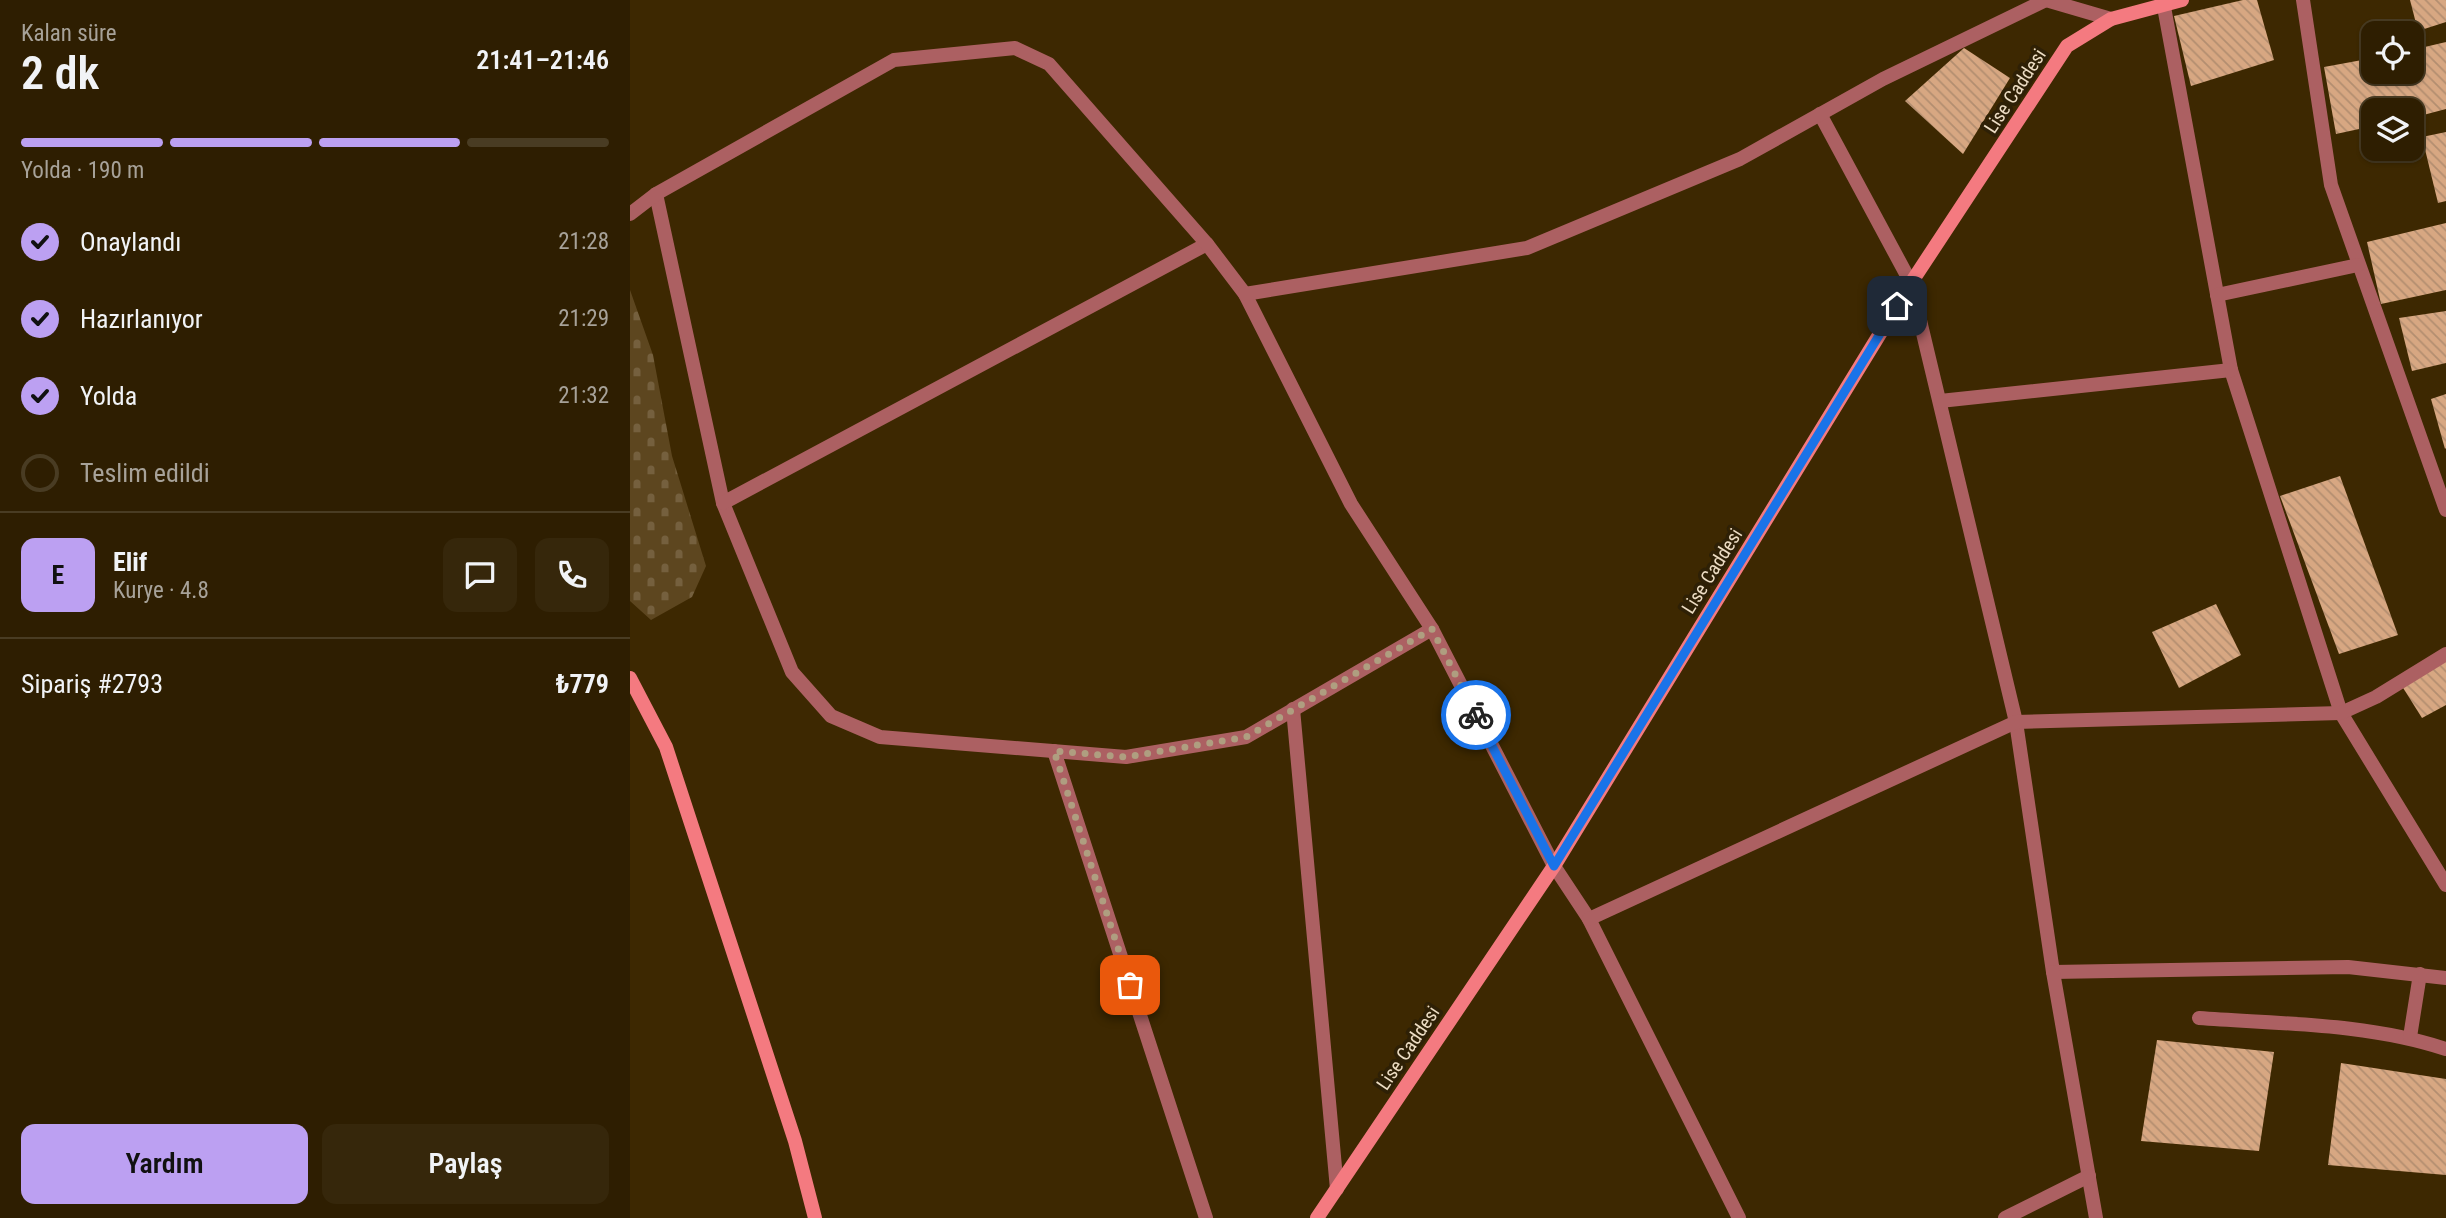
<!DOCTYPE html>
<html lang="tr">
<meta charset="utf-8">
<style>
body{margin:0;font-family:"Roboto Condensed",sans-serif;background:#36270b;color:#f1f3f6;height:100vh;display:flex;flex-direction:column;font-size:26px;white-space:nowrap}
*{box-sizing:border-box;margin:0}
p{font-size:23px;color:#a7a299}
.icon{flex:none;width:38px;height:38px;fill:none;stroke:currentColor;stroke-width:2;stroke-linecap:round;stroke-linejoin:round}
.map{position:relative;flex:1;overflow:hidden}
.drawer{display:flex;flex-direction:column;background:#2e1e01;width:630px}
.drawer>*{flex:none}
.tools{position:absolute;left:1731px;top:21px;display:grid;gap:14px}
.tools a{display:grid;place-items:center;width:63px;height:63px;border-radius:14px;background:#2e1e01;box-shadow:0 2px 5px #0004,0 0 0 2px #493c23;font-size:35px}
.pin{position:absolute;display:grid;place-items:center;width:60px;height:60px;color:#fff;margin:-30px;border-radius:14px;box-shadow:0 4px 10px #0006}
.courier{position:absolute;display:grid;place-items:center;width:70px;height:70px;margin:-35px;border:5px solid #1a73e8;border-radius:50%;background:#fff;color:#222;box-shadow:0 2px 9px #0007}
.overview em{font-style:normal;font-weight:600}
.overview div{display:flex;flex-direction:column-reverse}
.overview{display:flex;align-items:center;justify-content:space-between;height:119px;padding:0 21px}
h1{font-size:46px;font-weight:600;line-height:52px}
.bar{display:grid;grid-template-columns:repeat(4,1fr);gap:10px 7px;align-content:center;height:84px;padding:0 21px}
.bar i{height:9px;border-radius:5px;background:#493c23}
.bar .active{background:#bca0f2}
.bar p{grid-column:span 4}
.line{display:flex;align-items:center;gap:18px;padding:0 21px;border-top:2px solid #493c23}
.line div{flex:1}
.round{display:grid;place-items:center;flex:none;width:74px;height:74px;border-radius:14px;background:#36270b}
ol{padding:0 21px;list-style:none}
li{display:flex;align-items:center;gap:21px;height:77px}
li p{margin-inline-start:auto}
li .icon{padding:7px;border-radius:50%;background:#bca0f2;color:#111;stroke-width:4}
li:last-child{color:#a7a299}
li i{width:38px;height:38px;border:4px solid #493c23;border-radius:50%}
.button{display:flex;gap:14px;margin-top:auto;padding:14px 21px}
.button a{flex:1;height:80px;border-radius:14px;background:#bca0f2;color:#111;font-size:28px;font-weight:600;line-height:80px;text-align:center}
.button a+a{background:#36270b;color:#f1f3f6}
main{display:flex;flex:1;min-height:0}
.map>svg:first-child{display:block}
</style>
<main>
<section class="drawer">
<div class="overview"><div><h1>2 dk</h1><p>Kalan süre</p></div><em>21:41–21:46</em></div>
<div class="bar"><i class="active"></i><i class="active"></i><i class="active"></i><i></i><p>Yolda · 190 m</p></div>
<ol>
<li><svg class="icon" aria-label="check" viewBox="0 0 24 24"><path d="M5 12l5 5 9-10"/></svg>Onaylandı<p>21:28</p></li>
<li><svg class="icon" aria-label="check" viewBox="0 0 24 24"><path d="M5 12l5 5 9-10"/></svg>Hazırlanıyor<p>21:29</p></li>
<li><svg class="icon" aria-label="check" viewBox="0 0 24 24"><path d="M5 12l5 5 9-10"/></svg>Yolda<p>21:32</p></li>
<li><i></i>Teslim edildi</li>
</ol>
<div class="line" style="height:126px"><b class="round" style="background:#bca0f2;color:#111">E</b><div><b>Elif</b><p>Kurye · 4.8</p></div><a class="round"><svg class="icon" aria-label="chat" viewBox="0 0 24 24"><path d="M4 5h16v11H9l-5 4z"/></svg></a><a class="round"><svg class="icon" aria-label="phone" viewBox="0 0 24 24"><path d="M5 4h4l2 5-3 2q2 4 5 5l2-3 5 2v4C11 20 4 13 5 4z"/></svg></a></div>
<div class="line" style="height:91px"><div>Sipariş #2793</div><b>₺779</b></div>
<div class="button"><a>Yardım</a><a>Paylaş</a></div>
</section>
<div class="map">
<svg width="1816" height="1218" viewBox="0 0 1816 1218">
<defs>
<pattern id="cemetery-stones" width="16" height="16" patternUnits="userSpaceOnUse" patternTransform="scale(1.75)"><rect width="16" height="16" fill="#5d461f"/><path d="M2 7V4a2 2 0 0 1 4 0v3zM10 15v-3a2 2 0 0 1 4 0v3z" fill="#75603e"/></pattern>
<pattern id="building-back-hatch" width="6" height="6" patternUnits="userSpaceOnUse" patternTransform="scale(1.75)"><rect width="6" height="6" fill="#d7a782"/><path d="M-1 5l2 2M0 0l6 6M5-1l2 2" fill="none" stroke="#b38e70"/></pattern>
</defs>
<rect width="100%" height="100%" fill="#3d2801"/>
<polygon fill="url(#cemetery-stones)" points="0,290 23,355 42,456 76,566 62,597 21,620 0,601"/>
<g fill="url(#building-back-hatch)">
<polygon points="1613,0 1627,0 1644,60 1561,86 1544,16"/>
<polygon points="1780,0 1816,0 1816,22 1788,31"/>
<polygon points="1816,42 1816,109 1782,118 1782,110 1743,110 1743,126 1706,134 1694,67 1743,58 1743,72 1782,72 1782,50"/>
<polygon points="1334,48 1380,78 1333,154 1275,101"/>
<polygon points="1816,132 1816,201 1808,203 1792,137"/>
<polygon points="1816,223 1816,290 1751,304 1737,242"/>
<polygon points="1816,311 1816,363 1782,371 1769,318"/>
<polygon points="1816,394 1816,448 1815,449 1801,399"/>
<polygon points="1710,476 1768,635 1709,654 1650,496"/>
<polygon points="1586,604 1611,655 1549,688 1522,632"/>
<polygon points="1816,661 1816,705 1792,718 1770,683"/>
<polygon points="1527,1040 1644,1052 1629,1151 1511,1141"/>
<polygon points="1711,1063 1816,1079 1816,1175 1698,1165"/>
</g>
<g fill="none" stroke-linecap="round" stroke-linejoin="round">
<g stroke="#ac6062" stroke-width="14">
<polyline points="26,194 93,503 162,672 201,716 250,737 496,757 616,737 802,629"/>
<polyline points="93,503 577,244"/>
<polyline points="424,751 576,1218"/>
<path d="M1569,1018c82,6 168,5 247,31"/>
<polyline points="1780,1037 1790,974"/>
</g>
<g stroke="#ac6062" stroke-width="14">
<polyline points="1416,0 1481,19"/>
<polyline points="1673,0 1701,185 1816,510"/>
<polyline points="1534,7 1601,370 1711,713 1816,885"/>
<polyline points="1190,114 1281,283 1386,722 1423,972 1718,967 1816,978"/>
<polyline points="0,214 26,194 264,60 385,48 419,64 577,244 615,294 721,504 802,629 924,866 959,919 1109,1218"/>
<polyline points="615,294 897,248 1110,159 1253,79 1416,0"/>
<polyline points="1587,295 1728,265"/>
<polyline points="1310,401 1601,370"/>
<polyline points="663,709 707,1189"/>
<polyline points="959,919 1386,722 1711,713 1746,697 1816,654"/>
<polyline points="1423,972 1466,1218"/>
<polyline points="1375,1218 1459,1176"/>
</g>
<g stroke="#f47a80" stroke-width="14">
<polyline points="0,678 36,747 165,1141 185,1218"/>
<polyline points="687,1218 924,866 1281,283 1437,46 1481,19 1552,0"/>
</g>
</g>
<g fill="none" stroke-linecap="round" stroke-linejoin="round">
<polyline stroke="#af9e80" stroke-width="7" stroke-dasharray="0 12.6" points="500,985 424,751 496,757 616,737 802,629 846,715"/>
<polyline stroke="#1a73e8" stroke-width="9" points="846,715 924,866 1267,306"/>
</g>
<g text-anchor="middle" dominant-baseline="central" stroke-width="7" stroke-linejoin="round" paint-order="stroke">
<g font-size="19" fill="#edddc4" stroke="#2e2006">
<text transform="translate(1385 91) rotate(-57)">Lise Caddesi</text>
<text transform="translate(1082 571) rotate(-58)">Lise Caddesi</text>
<text transform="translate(778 1048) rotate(-56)">Lise Caddesi</text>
</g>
</g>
</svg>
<div class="tools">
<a><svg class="icon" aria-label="locate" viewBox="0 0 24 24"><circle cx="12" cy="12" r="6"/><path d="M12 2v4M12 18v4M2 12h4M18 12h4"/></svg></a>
<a><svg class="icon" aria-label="layers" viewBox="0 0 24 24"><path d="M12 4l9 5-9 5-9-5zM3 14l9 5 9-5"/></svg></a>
</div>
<div class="pin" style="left:500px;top:985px;background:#ea580c"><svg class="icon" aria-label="bag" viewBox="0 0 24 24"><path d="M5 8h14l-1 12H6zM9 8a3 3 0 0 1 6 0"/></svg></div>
<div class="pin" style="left:1267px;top:306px;background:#1f2937"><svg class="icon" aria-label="home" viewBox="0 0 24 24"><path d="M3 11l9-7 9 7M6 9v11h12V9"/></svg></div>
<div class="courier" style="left:846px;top:715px"><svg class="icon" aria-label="bike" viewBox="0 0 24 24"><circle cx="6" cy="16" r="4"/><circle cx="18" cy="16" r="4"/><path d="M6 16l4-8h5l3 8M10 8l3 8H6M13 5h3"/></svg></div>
</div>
</main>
